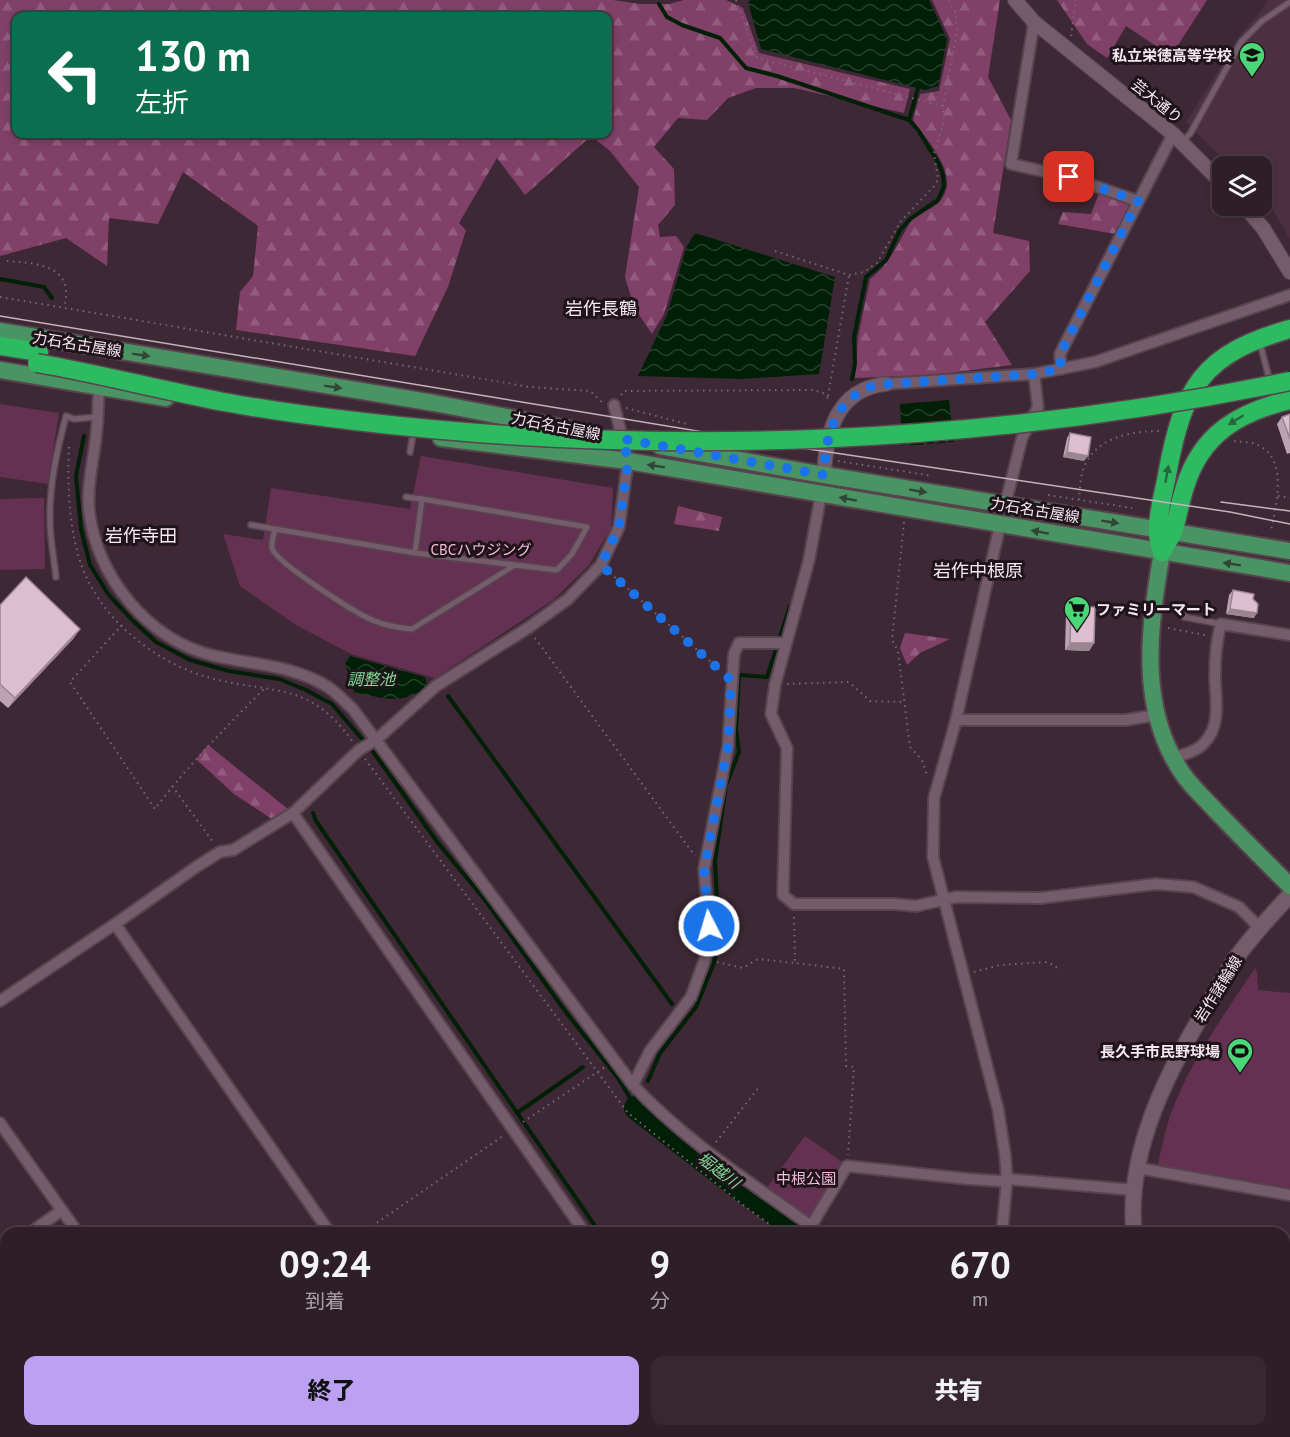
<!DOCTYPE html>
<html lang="ja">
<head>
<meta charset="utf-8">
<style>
  body { margin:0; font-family:"PT Sans","Noto Sans JP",sans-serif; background:#362730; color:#f1f3f6; height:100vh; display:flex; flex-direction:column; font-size:22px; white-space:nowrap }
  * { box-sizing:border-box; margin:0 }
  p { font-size:20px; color:#a7a2a8 }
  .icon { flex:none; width:33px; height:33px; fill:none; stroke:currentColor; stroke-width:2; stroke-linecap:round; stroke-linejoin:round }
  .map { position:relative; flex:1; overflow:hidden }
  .side { position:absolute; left:0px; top:1227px; width:1290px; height:210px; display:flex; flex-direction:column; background:#2e1e28; border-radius:18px 18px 0 0; box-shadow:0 3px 9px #0003,0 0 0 2px #493c45 }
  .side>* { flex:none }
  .top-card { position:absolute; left:12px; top:12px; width:600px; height:126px; border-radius:12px; box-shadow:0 3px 9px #0003,0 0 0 2px #493c45; background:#0b6e4f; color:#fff; overflow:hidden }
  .buttons { position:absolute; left:1212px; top:156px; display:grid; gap:12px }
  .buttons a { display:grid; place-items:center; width:60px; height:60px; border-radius:12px; background:#2e1e28; box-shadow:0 3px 9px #0003,0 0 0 2px #493c45; font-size:30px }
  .pin { position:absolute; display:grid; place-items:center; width:51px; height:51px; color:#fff; margin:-26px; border-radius:12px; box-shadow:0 3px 9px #0006 }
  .me { position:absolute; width:66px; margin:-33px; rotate:355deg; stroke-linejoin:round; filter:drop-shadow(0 0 4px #0008) }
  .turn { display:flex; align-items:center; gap:21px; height:126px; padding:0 24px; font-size:27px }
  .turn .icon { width:78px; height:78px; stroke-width:2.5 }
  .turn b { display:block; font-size:42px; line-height:51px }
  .eta { display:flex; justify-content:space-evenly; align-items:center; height:102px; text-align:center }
  .eta b { font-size:36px; font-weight:800; line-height:42px }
  .primary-button { display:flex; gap:12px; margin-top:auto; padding:12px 24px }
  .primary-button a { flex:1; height:69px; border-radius:12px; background:#bca0f2; color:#111; font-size:24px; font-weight:800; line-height:69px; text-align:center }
  .primary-button a+a { background:#362730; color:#f1f3f6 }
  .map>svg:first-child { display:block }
</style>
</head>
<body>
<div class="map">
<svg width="1290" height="1437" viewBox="0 0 1290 1437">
  <defs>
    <pattern id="forest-firs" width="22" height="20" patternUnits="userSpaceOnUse" patternTransform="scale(1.5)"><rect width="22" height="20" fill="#804068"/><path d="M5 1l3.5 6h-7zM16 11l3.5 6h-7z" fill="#935c7e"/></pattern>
    <pattern id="water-waves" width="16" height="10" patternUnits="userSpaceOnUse" patternTransform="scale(1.5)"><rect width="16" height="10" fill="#001f07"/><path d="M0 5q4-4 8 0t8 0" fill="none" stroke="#26402b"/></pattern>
  </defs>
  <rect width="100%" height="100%" fill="#3e2835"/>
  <path fill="#4c2f40" d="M1268,0H1290V239L1272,209L1262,199V166H1230L1186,122L1241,34L1261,11Z"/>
  <g fill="url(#forest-firs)" fill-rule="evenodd">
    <path d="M0,0H613L640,4H669L684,0H726L743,8L759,53L910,89L904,113L794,88H756L728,98L707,120L678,118L654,147L674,169L675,205L658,225L660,237L676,236L684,247L664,314L652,334L634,307L625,277L639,187L610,151L591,136L525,195L497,158L459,223L466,230L448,287L415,356L236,330L240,292L253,276L258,226L183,172L158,224L109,218L107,266L66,238L0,256ZM16,16H608V134H16Z"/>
    <path d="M932,0H1000L988,77L1011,120L993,233L1029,241L1030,271L985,322L1012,365L932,375L855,378L858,337L870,279C886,267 894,252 903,235C906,230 909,223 913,219C920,211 933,210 940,201C962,176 927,141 913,120L920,94L939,91L950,39Z"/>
    <path d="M1057,0H1207L1171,56L1126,26L1107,58L1087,44Z"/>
    <path d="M1101,188L1138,201L1121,235L1058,224L1063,212L1091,214Z"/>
    <path d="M678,506L722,517L719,531L674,524Z"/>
    <path d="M905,633L950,639L920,653L907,665L900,648Z"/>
    <path d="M208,745L293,813L278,823L234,794L196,759Z"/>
  </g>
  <g fill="#653152">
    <path d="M0,404L59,413L48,484L0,477Z"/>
    <path d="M421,456L613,488L611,528L589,565L553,600L435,678L351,654L296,625L240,586L223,534L263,540L271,488L410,509Z"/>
    <path d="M44,498L45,569L0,570V499Z"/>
    <path d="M1255,968L1257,973L1258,990L1290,993V1188L1158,1165C1161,1149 1165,1132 1170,1116C1189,1063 1224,1015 1255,968Z"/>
    <path d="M805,1136L845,1164L811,1221L766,1189Z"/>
  </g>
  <g fill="url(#water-waves)">
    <path d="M751,0H929L947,39L938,86L925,90L761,49L748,2Z"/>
    <path d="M695,233L835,277L819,374L741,379L638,376L667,315L686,248Z"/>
    <path d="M949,400L954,442L902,446L900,404Z"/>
    <path d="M350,656L425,677L428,688C396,705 388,699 354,692L345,664Z"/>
  </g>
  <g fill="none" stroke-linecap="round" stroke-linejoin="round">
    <g stroke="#001f07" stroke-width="4">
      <path d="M659,4L667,17L682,25L720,38L746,68L777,76L909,120"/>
      <path d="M0,279L44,287L52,298"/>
      <path d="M852,379L855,364L854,337L866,277L886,260L900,230L910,219L938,200L944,186L943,175L939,164L918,130L909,120L918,88"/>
      <path d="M84,436L76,476L81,529L90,565L108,594L132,620L156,642L190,660L229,671L279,679L306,690L332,704L374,753L438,843L485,900L565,1011L618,1078L636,1108"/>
      <path d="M448,696L672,1004"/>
      <path d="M313,813L316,821L600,1233"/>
      <path d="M648,1081L660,1053L696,1007L714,963L719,936L715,861L726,785L739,752L736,729L739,675L767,677L790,606"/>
      <path d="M517,1113L583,1067"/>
    </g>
    <g stroke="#001f07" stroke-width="24">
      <path d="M636,1108L738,1187L802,1233"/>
      <path d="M976,1431L977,1437"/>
    </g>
    <g stroke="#57444f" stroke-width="8">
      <g id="service">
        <path d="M1181,142L1190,134L1241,42L1262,21L1290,2"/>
        <path d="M1260,343L1275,401"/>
        <path d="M410,452L413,434"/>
        <path d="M406,497L422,499"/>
        <path d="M251,525L275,529"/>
        <path d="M415,553L422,499L587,527L572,554L557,570L415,553L275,529C274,535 271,542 272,548C275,562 356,613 372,620C384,625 399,628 412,629L515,565"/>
        <path d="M56,577C54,558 50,540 50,521C49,485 57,450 66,416L74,419L97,417"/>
        <path d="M1185,609L1184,617L1221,624"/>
      </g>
    </g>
    <g stroke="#57444f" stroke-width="14">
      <g id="minor">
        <path d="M1034,22L1011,164L1069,177L1138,201"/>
        <path d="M1061,369L1060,354L1173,134"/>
        <path d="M886,384L1034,374L1095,362L1290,295"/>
        <path d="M99,387C98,404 98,421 96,437C93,462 87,485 89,510C96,577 149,641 215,656C254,665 293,665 328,687C337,693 344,701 352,708L633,1085C684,1140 750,1182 811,1226"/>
        <path d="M821,494L809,560L775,685L771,714L787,748L783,895L794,904H894L916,906L956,897L1041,898L1156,884L1193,887L1239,907L1260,928"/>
        <path d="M1005,505L1022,438L1038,407L1034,374"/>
        <path d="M1000,525L956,720L934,798L933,857L998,1109L1005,1154L1007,1179L1002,1233"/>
        <path d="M956,720H1126L1156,715"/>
        <path d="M1172,758C1183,755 1198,751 1205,742C1222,723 1215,697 1215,675C1215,658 1216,641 1221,624L1290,635"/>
        <path d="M293,813L585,1233"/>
        <path d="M115,924L330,1233"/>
        <path d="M0,1001L115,924L196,867L220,852L233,850L293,813L359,750L376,740L436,686L528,628L568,599L601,565L619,527L628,461L614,405"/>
        <path d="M633,1085L650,1051L691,997L705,959L709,926L704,869L728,746L734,654L739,643H785"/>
        <path d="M0,1123L78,1233"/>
        <path d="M1138,1168L1290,1195"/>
        <path d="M30,1233L62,1210"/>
        <path d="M820,1233L811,1226L847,1166L969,1179L999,1181L1007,1179L1134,1190"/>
        <path d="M0,1255L6,1250"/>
        <path d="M0,1333L6,1341"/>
        <path d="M63,1431L64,1437"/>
        <path d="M215,1431L219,1437"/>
        <path d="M467,1431L471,1437"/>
        <path d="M725,1431L729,1437"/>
        <path d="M1022,1431V1437"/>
        <path d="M123,1437L126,1431"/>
        <path d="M801,1437L810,1431"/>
      </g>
    </g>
    <g stroke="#57444f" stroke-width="16">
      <g id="tertiary">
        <path d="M1015,0L1034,22L1173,134L1222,183"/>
        <path d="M1244,206L1263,228L1290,272"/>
        <path d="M824,475C826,433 836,389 886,384"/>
      </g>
    </g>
    <g stroke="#57444f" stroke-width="18">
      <g id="secondary">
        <path d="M1134,1233C1126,1152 1167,1072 1208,1005C1218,988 1227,970 1239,954C1255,933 1272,914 1290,895"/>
        <path d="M1116,1437L1119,1431"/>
      </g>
    </g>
    <g stroke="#57444f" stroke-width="20">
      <g id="primary">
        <path d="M0,331L434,403L590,433"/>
        <path d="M0,370L166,398"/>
        <path d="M441,438L628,461L1290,573"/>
        <path d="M660,446L824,475L1290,551"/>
        <path d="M1162,552C1149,628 1137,711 1185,777C1194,789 1206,800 1216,811C1240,836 1265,861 1290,886"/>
      </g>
    </g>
    <g stroke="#57444f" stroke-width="21">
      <g id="motorway">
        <path d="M0,346L39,352"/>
        <path d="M1162,552C1160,545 1157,536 1158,529C1158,511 1164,492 1167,475C1183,387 1202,354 1290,329"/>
        <path d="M1162,552C1165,545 1170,539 1173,532C1178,517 1180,501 1185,487C1201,434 1239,412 1290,400"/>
      </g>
    </g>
    <g stroke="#7c6873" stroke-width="2" stroke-dasharray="1.5 4.5" stroke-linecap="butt">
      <path d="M736,0L757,58L943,106"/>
      <path d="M1071,36L1076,0"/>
      <path d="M775,251L849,275L864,272L877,263L901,221L936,184L938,178L934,154L944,121L943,106L957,32L956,13L948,0"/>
      <path d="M7,261C36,263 76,265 64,308"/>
      <path d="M0,297L530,387L590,391L603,403"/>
      <path d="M621,395L624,391L814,390L823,393L831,401"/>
      <path d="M828,396L849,275"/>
      <path d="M626,408L687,424"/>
      <path d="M1234,441C1240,442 1247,442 1253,443C1290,455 1276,504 1271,531"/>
      <path d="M69,447C67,484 69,534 83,569C104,623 159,665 214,679C276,694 310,682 353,742"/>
      <path d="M838,461L933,476"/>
      <path d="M1048,495L1132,508"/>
      <path d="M1278,496L1290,498"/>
      <path d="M1079,500C1080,490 1080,477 1084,467C1096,437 1132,431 1160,431"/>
      <path d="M904,522L892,640L898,651L910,747L922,760L927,775"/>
      <path d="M610,573L720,670"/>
      <path d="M122,625L70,682L155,809C188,765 227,726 266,687"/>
      <path d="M1168,628L1205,635"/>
      <path d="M535,638L695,856"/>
      <path d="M787,684L849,682L870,701L904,702"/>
      <path d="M365,759L628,1113L747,1208L782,1233"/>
      <path d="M172,786L213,842"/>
      <path d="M794,917L795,963L844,969L846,1066L854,1067L848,1155"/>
      <path d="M717,962L743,968L758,959L795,963"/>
      <path d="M974,972L1000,965L1048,962L1061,970"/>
      <path d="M523,1122L605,1067"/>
      <path d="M716,1142L759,1087"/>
      <path d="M362,1233L503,1136"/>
      <path d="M964,1431L965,1437"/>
      <path d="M987,1431L988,1437"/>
    </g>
    <use href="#service" stroke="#755c6a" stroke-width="5"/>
    <use href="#minor" stroke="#755c6a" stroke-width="10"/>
    <use href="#tertiary" stroke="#755c6a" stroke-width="14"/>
    <use href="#secondary" stroke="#755c6a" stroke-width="15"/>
    <use href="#primary" stroke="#4a9464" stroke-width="16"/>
    <use href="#motorway" stroke="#2eba60" stroke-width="18"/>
    <g stroke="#c4b3bd" stroke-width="1.5">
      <path d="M0,316L795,447L1230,512L1290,524"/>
      <path d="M1221,502L1290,511"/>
    </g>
    <g stroke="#57444f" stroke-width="21" stroke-linecap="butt">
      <path id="motorway-bridge" d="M37,363C100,374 161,390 224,402C267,410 311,416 355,421C665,458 985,444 1290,381"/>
    </g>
    <use href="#motorway-bridge" stroke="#2eba60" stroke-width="18"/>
  </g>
  <g fill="#bda3b2">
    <path d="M1290,414V453L1287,454L1277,424L1282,417Z"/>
    <path d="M1070,433L1084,461L1063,457L1067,438Z"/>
    <path d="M1233,590L1254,618L1226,614L1229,595Z"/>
    <path d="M0,605L80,629L73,639L8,708L0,701Z"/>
    <path d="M1071,607L1094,643L1089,651L1065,650L1066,614Z"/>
  </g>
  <g fill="#9a8591">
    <path d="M1067,452L1088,456L1084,461L1063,457Z"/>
    <path d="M1230,609L1257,613L1254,618L1226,614Z"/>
    <path d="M80,629L73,639L8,708L15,698Z"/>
    <path d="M1070,643H1094L1089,651L1065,650Z"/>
  </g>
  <g fill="#dcbecf" stroke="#9a8591" stroke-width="1.5">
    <path d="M1290,414V439L1282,417Z"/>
    <path d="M1070,433L1091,437L1088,456L1067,452Z"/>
    <path d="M26,577L80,629L15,698L0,684V605Z"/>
    <path d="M1233,590L1254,594L1253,599L1258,604L1257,613L1230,609Z"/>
    <path d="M1071,607H1095L1094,643H1070Z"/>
  </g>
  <defs><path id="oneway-solid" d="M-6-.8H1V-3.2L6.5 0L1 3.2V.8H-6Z" transform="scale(1.5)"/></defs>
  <g fill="#304738">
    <use href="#oneway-solid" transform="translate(141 355) rotate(9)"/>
    <use href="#oneway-solid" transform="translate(333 387) rotate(9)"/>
    <use href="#oneway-solid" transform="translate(656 466) rotate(-171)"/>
    <use href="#oneway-solid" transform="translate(918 491) rotate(9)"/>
    <use href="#oneway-solid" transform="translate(848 499) rotate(-170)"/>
    <use href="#oneway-solid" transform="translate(1110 522) rotate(9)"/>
    <use href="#oneway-solid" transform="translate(1040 532) rotate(-170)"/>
    <use href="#oneway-solid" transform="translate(1232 564) rotate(-171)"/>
  </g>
  <g fill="#26673d">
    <use href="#oneway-solid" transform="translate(1236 420) rotate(148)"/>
    <use href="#oneway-solid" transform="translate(1167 474) rotate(-80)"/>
  </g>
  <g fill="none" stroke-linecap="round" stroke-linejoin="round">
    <path stroke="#1a73e8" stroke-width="10" stroke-dasharray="0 18" d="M709,926L704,869L728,746L731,680L601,565L619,527L628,461L623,439L824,475C826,435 833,400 875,385L1034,374L1061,369L1060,354L1138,201L1069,177"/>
  </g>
  <defs>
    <g id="school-pin" transform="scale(1.35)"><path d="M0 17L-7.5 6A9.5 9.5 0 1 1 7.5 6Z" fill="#4bd677" stroke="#1f141a"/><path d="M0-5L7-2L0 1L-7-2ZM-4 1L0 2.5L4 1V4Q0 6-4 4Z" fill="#111"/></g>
    <g id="supermarket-pin" transform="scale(1.35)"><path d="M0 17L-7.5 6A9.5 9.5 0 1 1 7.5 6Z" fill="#4bd677" stroke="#1f141a"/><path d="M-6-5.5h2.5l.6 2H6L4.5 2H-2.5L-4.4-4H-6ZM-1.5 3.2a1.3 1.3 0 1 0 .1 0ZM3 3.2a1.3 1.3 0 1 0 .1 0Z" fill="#111"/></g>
    <g id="stadium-pin" transform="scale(1.35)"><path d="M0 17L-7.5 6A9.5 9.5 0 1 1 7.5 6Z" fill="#4bd677" stroke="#1f141a"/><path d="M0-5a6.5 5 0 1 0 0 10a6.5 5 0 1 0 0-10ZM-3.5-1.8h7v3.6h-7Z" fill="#111"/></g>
  </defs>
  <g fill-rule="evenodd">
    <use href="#school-pin" x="1252" y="55"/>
    <use href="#supermarket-pin" x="1077" y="609"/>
    <use href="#stadium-pin" x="1240" y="1051"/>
  </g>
  <g text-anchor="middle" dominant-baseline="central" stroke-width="6" stroke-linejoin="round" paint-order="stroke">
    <g font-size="15" font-weight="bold" fill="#f7e7f0" stroke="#1f141a" text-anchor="end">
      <text x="1232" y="55">私立栄徳高等学校</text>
      <text x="1096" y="609" text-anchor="start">ファミリーマート</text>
      <text x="1220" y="1051">長久手市民野球場</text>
    </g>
    <g font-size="15" fill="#f7e7f0" stroke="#1f141a">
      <text transform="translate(1157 101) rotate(39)">芸大通り</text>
      <text transform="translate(77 344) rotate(9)">力石名古屋線</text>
      <text transform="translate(556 426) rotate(11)">力石名古屋線</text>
      <text transform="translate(1035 510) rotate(9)">力石名古屋線</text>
      <text transform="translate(1218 989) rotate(-58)">岩作諸輪線</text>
    </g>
    <g font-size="15" fill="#f5badc" stroke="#1f141a">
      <text x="481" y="549">CBCハウジング</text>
      <text x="806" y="1178">中根公園</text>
    </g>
    <g font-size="16" font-style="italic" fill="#80dc96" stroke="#1f141a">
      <text x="371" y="679">調整池</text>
      <text transform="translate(719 1170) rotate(37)">堀越川</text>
    </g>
    <g font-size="18" fill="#f7e7f0" stroke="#1f141a">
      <text x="601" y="308">岩作長鶴</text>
      <text x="141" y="535">岩作寺田</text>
      <text x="978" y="570">岩作中根原</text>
    </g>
  </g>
</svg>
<div class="buttons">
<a><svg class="icon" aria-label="layers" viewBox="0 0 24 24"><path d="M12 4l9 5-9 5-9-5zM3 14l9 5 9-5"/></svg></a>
</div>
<div class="pin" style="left:1069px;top:177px;background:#d93025"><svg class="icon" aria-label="arrive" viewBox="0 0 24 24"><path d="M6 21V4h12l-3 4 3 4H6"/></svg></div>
<svg class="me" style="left:709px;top:926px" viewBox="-20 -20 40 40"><circle r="17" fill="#1a73e8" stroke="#fff" stroke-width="3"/><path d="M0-11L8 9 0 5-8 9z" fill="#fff"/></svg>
<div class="top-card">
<div class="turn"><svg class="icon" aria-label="left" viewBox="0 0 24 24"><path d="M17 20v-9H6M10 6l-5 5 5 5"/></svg><div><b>130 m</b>左折</div></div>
</div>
<section class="side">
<div class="eta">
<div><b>09:24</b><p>到着</p></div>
<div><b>9</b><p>分</p></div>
<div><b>670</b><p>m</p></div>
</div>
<div class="primary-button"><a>終了</a><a>共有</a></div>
</section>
</div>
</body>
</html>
